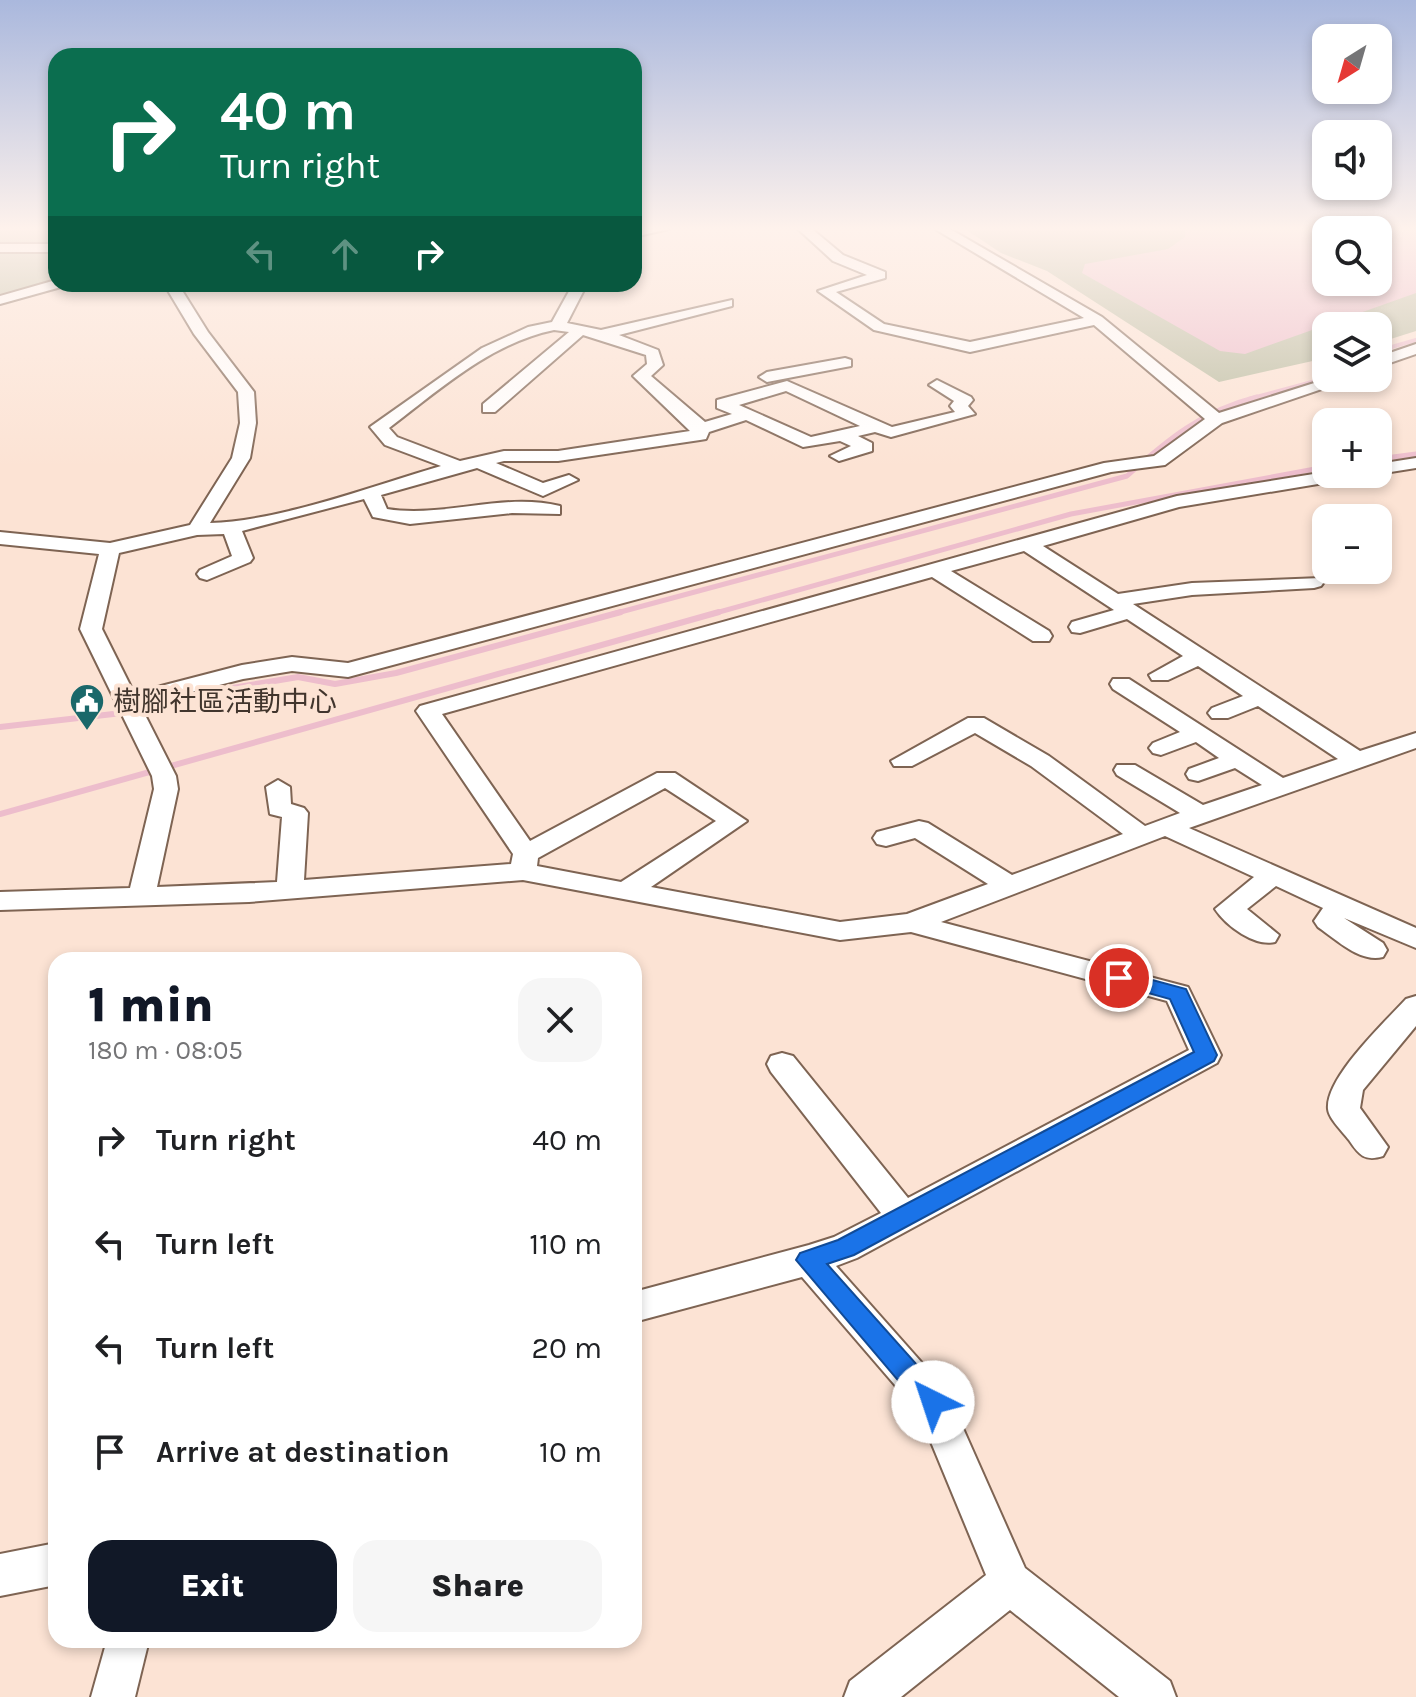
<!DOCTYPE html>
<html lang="en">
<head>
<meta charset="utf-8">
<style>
  body { margin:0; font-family:Karla,"Noto Sans TC",sans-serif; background:#f6f6f6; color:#202124; height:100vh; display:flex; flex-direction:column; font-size:30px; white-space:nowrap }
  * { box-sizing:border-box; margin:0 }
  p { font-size:26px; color:#757577 }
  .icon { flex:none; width:44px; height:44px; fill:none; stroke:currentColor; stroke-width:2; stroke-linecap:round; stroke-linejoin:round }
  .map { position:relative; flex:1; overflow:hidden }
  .panel { position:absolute; left:48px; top:952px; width:594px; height:696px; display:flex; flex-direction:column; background:#fff; border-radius:24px; box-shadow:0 4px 12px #0003 }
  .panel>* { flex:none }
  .top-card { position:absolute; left:48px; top:48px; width:594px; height:244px; border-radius:24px; box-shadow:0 4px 12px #0003; background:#0b6e4f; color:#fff; overflow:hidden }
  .needle { width:52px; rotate:217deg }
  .controls { position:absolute; left:1312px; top:24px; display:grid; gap:16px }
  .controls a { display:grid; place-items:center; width:80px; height:80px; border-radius:16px; background:#fff; box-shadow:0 4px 12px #0003; font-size:40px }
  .pin { position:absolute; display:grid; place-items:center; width:68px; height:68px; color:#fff; margin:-34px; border:4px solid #fff; border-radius:50%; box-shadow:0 2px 8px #0007 }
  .me { position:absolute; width:88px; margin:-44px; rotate:319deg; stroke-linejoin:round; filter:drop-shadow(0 0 6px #0008) }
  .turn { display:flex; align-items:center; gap:28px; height:168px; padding:0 40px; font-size:36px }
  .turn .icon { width:104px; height:104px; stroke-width:2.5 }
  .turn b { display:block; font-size:56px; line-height:68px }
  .lanes { display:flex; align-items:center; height:76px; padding:0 40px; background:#0003; justify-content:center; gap:40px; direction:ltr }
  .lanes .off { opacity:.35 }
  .round { display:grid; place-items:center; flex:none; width:84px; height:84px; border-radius:24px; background:#f6f6f6 }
  .head { display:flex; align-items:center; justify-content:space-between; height:136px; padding:0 40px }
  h1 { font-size:48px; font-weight:800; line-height:60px; color:#111827 }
  .button { display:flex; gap:16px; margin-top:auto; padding:16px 40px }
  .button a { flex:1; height:92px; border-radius:24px; background:#111827; color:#fff; font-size:32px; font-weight:800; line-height:92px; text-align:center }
  .button a+a { background:#f6f6f6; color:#202124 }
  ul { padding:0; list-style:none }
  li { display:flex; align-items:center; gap:24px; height:104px; padding:0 40px }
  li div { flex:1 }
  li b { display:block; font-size:30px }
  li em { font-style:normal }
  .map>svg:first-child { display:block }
</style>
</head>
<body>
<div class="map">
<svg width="1416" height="1697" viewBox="0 0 1416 1697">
  <rect width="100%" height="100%" fill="#fce3d4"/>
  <g fill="#bbbda2" fill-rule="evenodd">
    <rect x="0" y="229" width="56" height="18"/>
    <path d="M965,229H1416V331L1378,343V326H1326V358L1219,382L1047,271L1001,253ZM1326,230H1378V282H1326Z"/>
    <path d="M0,249H56V280L0,297Z"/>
  </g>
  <path fill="#edbdcc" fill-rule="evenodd" d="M1185,229H1416V293L1245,354L1220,351L1082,273L1085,264L1168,249L1185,237ZM1326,230H1378V282H1326Z"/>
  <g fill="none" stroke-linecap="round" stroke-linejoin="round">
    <g stroke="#edbdcc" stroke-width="4">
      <path d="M1378,351L1416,340"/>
      <path d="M1249,399L1327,378"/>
    </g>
    <g stroke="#edbdcc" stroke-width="5">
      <path d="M1378,459L1416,454"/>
      <path d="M613,614L1127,476C1168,439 1202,411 1257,397"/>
      <path d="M712,614L1071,514L1326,467"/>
    </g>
    <g stroke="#edbdcc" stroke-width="6">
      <path d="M0,727L122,713L203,693L298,677L335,684L396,673L621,612"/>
      <path d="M0,814L719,612"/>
    </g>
    <g stroke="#7e6453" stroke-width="4">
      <g id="minor">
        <path d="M634,229H669L634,237Z"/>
        <path d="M798,229H812L843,255L885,272V278L836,292L884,324L970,342L1084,318L935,229H950L1102,317L1219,413L1330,378H1354L1222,423L1165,465L1111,472L348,677L292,671L243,679L140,705L176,776L178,789L157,887L277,882L282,817L270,814L266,787L278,780L290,787L291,804L304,808L308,813L304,880L511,864L513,854L416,711L420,706L1177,496L1326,472L1357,474L1348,479L1179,507L1043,546L1118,594L1192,583L1321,578L1324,582L1321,586L1314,588L1192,595L1133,604L1360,751L1416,733V748L1189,828L1416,928V948L1344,918L1383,943L1387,950L1383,957C1360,963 1337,940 1318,927L1314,921L1323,908L1276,886L1247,909L1279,935L1275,942C1255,947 1226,926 1215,909L1254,877L1165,836L941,922L1188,987L1221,1055L1217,1063L857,1258L836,1266L946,1390L1025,1568L1170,1681L1176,1697H1119L1010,1610L901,1697H844L850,1681L986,1575L919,1413L802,1277L634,1322V1292L809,1245L834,1237L881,1213L771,1072L767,1064L771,1056L782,1053L793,1056L908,1198L1189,1050L1167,1001L911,932L840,940L523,880L249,902L0,910V892L130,888L154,789L152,776L80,629L99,554L0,544V532L110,543L190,525L232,458L240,423L238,392L194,334L164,284H178L208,332L254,392L256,423L250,458L210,523C281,521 372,486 441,466L385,445L370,427L482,348L528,327L552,322L573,284H587L567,323L601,330L732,300V306L619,335L658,350L663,365L651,376L705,422L732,414L717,408V400L787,381L892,427L955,412L950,406L954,401L929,385L937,380L971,397L973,400L968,406L975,414L891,437L875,432L858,436L872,443V451L839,461L830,456L851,446L840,441L803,447L746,420L709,432L706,439L700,440L558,461H504L496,463L543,483L569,475L578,480L543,496L477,468L381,495L387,509C444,518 503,492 560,506V514L512,513L410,524L373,517L364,499L242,531L253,558L250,562L207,580L200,578L197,574L200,570L232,556L224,534L197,535L119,553L102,629L134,693L242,665L292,657L348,663L1104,463L1154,456L1205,419L1094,325L970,352L874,330L818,291L867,275L833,261ZM554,330L569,332L483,404V412H495L583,335L646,355L647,364L633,376L690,431L558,451H504L460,461L397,437L389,428C439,390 491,343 554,330ZM786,391L860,426L811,437L739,405ZM1024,551L1114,610L1072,622L1069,627L1072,632L1080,633L1127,619L1183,656L1149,675L1152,680H1168L1198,666L1243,696L1212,708L1208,713L1212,718H1228L1258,706L1338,759L1283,778L1129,679H1113L1110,684L1113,689L1180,732L1153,743L1149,748L1153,753L1161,755L1196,742L1219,758L1189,769L1186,774L1189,779L1198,781L1235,768L1262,785L1203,805L1135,765H1117L1114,770L1117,775L1180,813L1145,826L1049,756L984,718H968L891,761L894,766H912L975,733L1031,766L1123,834L1012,875L928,823L919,821L877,832L873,838L877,844L886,846L915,838L988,884L907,914L840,922L651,887L747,821L675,773H657L530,841L442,714L932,577L1033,641H1049L1052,636L1049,631L951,571ZM665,788L716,821L621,882L537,866L538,858Z"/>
        <rect x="0" y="244" width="56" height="8"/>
        <path d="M56,280V284H63L61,287L0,304V296Z"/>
        <path d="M1416,344V354L1378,367V357Z"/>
        <path d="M845,358L851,360V366L767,382L759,377L767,372Z"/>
        <path d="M1416,458V468L1378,474H1376L1378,464Z"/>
        <path d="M1416,996V1026L1363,1090L1360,1108L1388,1147L1383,1156C1365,1162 1359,1155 1349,1140C1343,1132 1329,1119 1328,1109C1325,1078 1385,1022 1406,999Z"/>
        <path d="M56,1543V1585L0,1596V1554Z"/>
        <path d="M107,1640H149L135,1697H91Z"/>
      </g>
    </g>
    <use href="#minor" fill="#fff" fill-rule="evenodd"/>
  </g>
  <linearGradient id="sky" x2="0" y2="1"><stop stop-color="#aab8dd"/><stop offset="0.49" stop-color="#fef2ec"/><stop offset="1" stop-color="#fef2ec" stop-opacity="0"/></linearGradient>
  <rect width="1416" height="467" fill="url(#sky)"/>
  <path fill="#1a73e8" stroke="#114b97" stroke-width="2" d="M1119,971L1186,989L1217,1055L1214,1061L854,1255L827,1264L942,1393L946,1402L942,1411L933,1414L924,1411L796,1260L800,1253L838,1240L1194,1052L1170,999L1112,983L1109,978Z"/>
  <defs>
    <g id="civic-pin" transform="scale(1.8)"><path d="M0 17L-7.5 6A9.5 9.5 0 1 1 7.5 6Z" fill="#1a686a" stroke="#fce3d4"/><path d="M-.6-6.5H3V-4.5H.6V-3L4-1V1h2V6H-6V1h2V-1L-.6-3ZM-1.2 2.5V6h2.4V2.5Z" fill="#fff"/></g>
  </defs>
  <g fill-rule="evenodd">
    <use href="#civic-pin" x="87" y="701"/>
  </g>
  <g text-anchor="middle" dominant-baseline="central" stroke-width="8" stroke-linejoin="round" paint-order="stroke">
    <g font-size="28" fill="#41352d" stroke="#fce3d4" text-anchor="start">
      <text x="113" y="701">樹腳社區活動中心</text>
    </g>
  </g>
</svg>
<div class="controls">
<a><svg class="needle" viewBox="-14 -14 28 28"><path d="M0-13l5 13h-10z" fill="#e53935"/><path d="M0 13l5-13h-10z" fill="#757577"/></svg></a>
<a><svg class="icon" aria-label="sound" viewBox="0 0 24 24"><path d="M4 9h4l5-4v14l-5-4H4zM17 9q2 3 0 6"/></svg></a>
<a><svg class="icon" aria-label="search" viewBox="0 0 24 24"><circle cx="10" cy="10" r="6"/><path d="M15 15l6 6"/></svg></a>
<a><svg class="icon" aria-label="layers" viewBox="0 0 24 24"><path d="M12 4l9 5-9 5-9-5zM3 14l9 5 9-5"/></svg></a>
<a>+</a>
<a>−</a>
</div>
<div class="pin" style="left:1119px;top:978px;background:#d93025"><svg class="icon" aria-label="arrive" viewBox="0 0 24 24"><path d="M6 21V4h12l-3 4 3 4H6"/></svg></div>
<svg class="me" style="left:933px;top:1402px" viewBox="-20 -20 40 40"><circle r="19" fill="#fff"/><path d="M0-13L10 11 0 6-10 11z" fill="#1a73e8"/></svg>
<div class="top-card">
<div class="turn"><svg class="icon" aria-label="right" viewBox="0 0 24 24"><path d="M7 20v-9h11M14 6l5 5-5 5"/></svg><div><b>40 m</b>Turn right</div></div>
<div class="lanes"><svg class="icon off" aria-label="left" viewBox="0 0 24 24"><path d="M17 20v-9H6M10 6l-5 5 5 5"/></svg><svg class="icon off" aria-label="ahead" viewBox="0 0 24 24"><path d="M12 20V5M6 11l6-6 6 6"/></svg><svg class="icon" aria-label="right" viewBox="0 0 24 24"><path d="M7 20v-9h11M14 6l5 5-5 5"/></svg></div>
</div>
<section class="panel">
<div class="head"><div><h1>1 min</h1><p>180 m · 08:05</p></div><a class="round"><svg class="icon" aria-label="close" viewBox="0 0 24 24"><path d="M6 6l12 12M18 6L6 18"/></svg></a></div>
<ul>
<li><svg class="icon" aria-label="right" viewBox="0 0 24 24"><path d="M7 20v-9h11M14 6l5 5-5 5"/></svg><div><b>Turn right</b></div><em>40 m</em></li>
<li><svg class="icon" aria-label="left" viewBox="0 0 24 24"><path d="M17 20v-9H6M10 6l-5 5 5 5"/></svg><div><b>Turn left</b></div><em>110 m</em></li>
<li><svg class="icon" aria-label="left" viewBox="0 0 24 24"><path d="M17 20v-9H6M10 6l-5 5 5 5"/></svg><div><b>Turn left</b></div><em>20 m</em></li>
<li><svg class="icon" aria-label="arrive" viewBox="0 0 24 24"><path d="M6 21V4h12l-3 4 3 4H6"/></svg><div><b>Arrive at destination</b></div><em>10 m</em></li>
</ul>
<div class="button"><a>Exit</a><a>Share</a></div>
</section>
</div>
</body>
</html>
